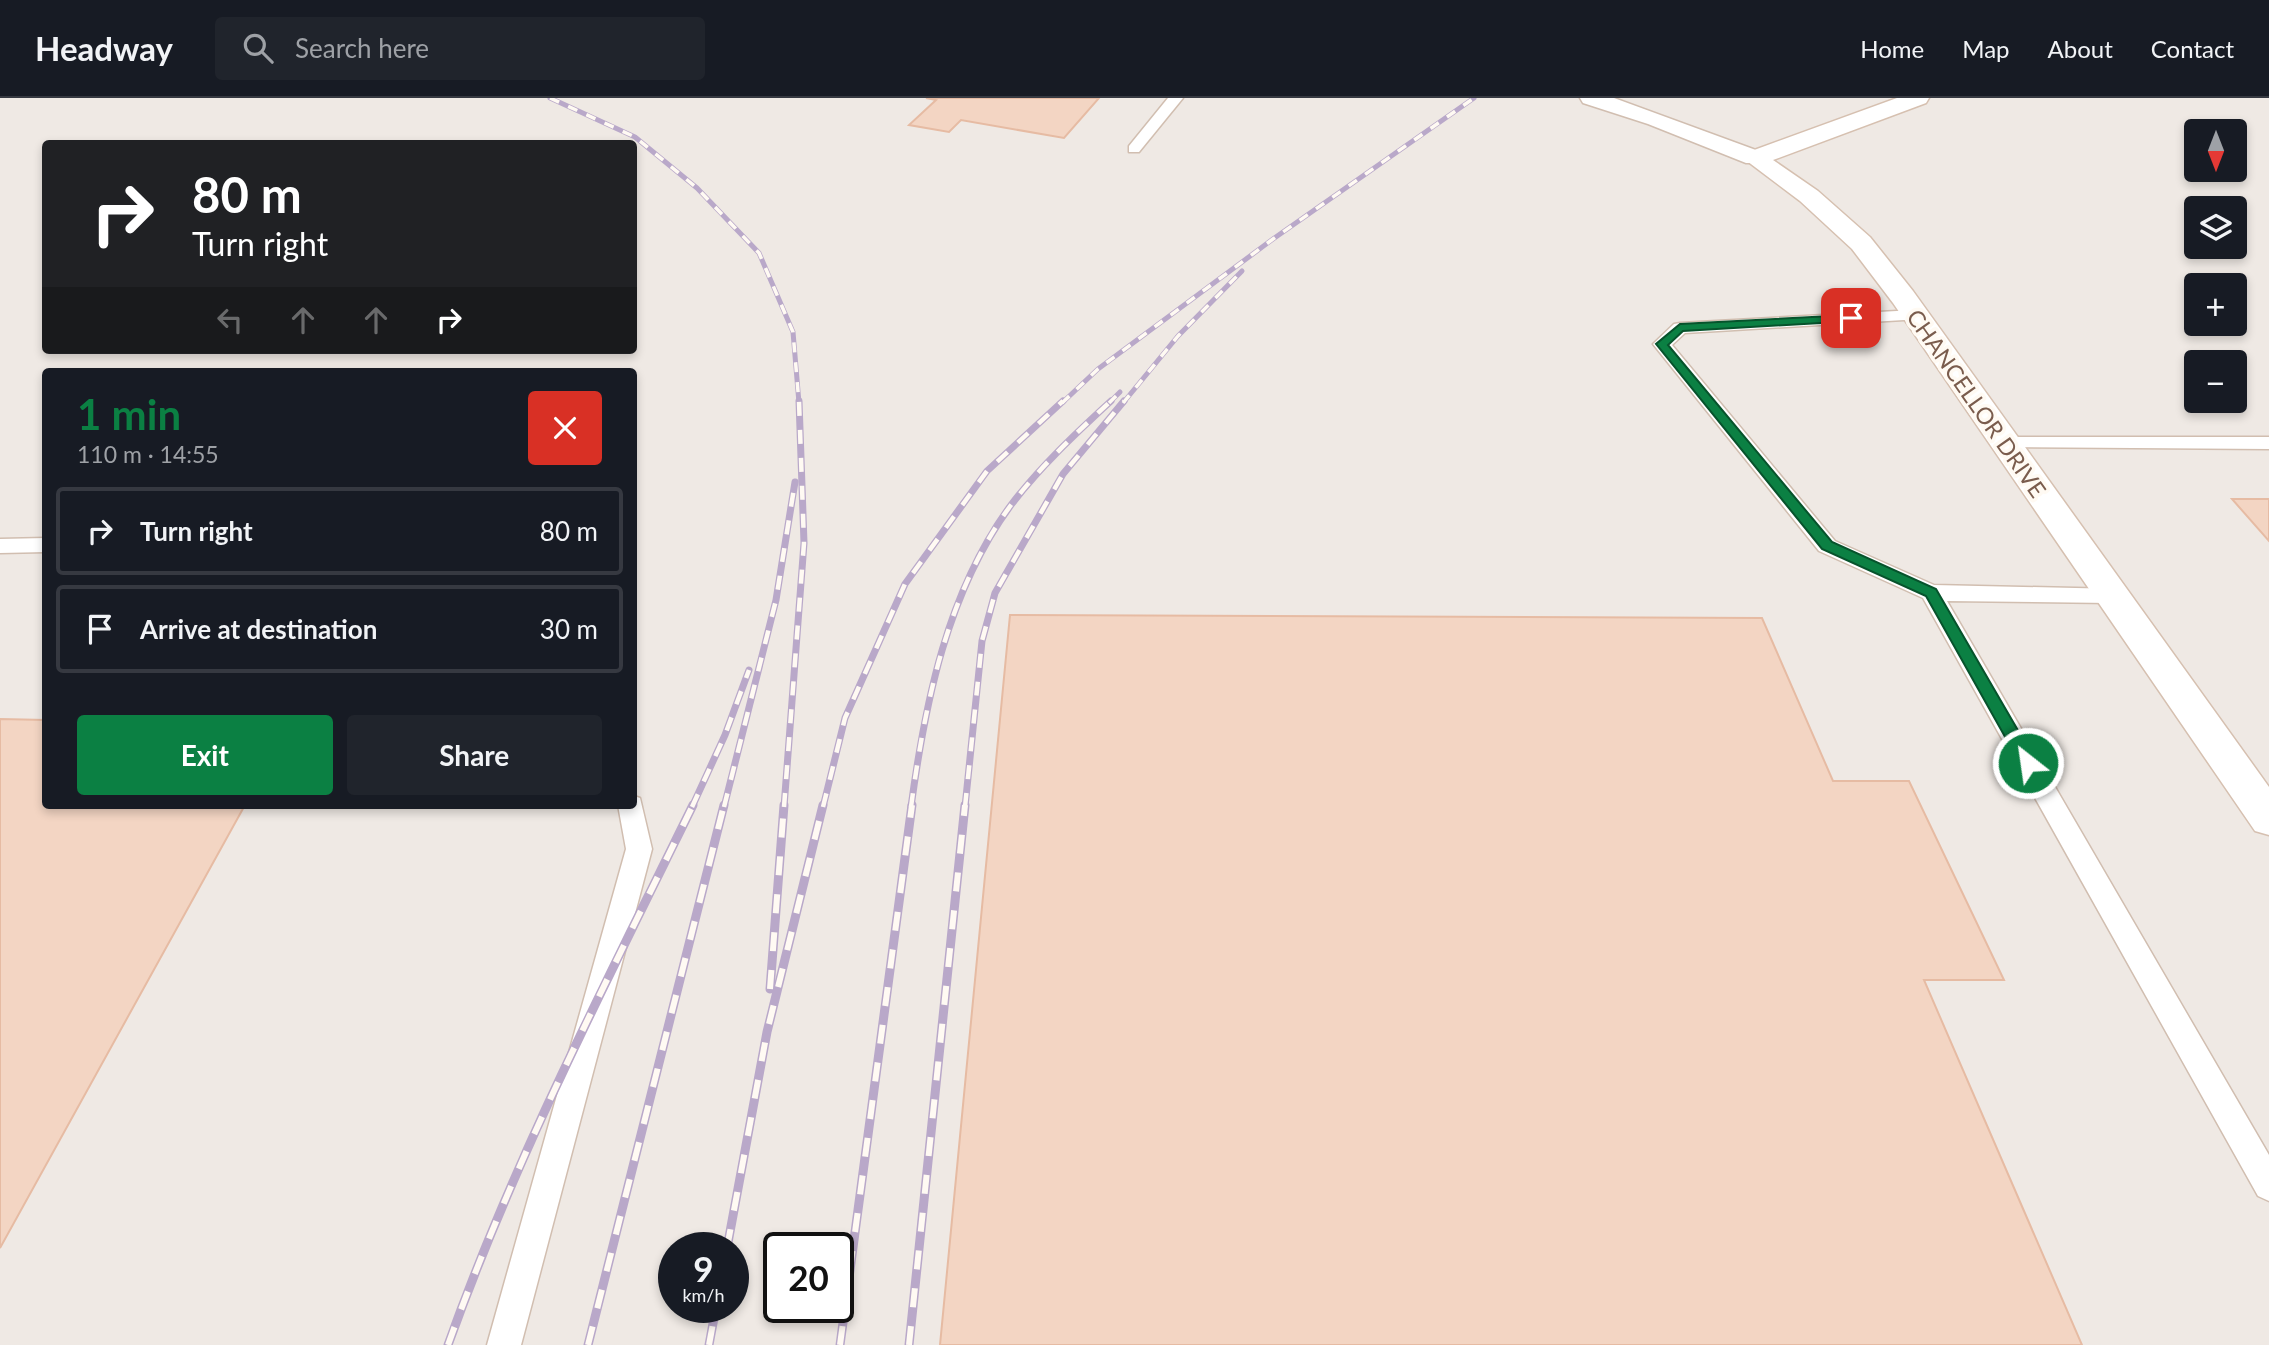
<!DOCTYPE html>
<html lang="en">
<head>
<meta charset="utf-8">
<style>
  body { margin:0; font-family:Lato,sans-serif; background:#20242c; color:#f1f3f6; height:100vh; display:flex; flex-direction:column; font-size:26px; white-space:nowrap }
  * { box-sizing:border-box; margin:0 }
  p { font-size:23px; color:#9ea1a6 }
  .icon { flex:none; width:38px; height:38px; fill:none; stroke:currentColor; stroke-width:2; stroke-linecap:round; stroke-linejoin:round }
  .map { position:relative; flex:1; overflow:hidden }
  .details { position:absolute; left:42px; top:270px; width:595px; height:441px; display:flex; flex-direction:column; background:#171b24; border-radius:7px; box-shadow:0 4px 10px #0003 }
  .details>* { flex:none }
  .top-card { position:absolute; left:42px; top:42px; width:595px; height:214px; border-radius:7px; box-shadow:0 4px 10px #0003; background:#202124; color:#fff; overflow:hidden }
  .needle { width:46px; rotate:180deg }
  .fabs { position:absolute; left:2184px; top:21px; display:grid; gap:14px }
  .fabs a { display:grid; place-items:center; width:63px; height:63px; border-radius:7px; background:#171b24; box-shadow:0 4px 10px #0003; font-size:35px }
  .speed { position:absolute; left:658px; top:1134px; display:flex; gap:14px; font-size:35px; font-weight:700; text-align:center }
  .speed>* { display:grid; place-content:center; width:91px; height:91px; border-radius:50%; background:#171b24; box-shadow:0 4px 10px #0003; line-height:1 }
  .speed small { font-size:18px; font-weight:400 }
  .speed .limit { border:4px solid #111; border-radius:10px; background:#fff; color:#111 }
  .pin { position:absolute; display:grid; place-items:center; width:60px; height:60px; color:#fff; margin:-30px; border-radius:14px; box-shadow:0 4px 10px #0006 }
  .me { position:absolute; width:77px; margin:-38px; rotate:330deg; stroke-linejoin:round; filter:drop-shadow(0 0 5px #0008) }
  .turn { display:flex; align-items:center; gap:24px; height:147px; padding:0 35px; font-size:32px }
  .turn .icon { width:91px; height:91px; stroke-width:2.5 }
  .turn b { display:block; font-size:49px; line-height:60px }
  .lanes { display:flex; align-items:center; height:66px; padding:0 35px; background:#0003; justify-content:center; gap:35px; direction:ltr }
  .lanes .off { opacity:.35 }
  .round { display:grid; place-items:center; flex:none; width:74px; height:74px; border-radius:7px; background:#20242c }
  .overview { display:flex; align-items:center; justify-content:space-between; height:119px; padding:0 35px }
  h1 { font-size:42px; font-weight:700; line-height:52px; color:#0b8043 }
  .cta { display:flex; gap:14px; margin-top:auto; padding:14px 35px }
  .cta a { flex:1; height:80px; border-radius:7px; background:#0b8043; color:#fff; font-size:28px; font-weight:700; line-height:80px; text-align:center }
  .cta a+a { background:#20242c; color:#f1f3f6 }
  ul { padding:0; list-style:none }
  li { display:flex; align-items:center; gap:21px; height:88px; margin:0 14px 10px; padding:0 21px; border:4px solid #363941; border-radius:7px }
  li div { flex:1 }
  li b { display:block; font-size:26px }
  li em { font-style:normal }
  header { display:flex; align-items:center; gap:42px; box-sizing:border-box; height:98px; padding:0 35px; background:#171b24; border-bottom:2px solid #363941 }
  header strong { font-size:33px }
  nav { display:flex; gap:38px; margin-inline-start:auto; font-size:24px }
  .search { width:490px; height:63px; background:#20242c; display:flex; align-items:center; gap:18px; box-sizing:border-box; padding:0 24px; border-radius:7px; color:#9ea1a6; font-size:26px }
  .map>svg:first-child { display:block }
</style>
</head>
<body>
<header>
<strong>Headway</strong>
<div class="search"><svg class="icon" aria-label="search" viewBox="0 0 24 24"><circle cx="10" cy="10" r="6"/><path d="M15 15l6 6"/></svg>Search here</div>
<nav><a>Home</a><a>Map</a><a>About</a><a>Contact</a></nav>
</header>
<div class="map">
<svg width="2269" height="1247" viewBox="0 0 2269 1247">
  <rect width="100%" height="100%" fill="#fdf6ec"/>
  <path fill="#efe9e4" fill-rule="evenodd" d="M0,0H2269V1247H0ZM2196,33H2235V72H2196ZM46,46H634V252H46ZM2196,110H2235V149H2196ZM2196,187H2235V226H2196ZM2196,264H2235V303H2196ZM46,273H634V707H46ZM674,1150H733V1209H674ZM779,1150H838V1209H779Z"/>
  <g fill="#f3d5c3" stroke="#e6bba3" stroke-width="2">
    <path d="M926,0H1099L1064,40L961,22L949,34L909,27L936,2Z"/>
    <path d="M2232,401H2269V443Z"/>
    <path d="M1010,517L1762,520L1833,683H1909L2004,882H1924L2082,1247H940Z"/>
    <path d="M0,621L46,622V707H245L0,1150Z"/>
  </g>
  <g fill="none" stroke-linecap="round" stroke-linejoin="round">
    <g stroke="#d1beb0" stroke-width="3">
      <g id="lane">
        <path d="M1168,0H1183L1139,54H1129V48Z"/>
        <path d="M1915,212L1924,217L1921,221L1685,235L1672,247L1835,443L1934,487L2119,491L2122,497L2119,503L2111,505L1947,503L2269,1057V1103L2258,1098L1923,500L1819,453L1653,246L1674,226L1680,225Z"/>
        <path d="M2005,339H2269V351L1998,349L1995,345L1998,341Z"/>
        <path d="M46,440V454L0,455V441Z"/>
        <path d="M634,698L640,700L652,751L521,1247H487L626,751L618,707H634Z"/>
      </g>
    </g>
    <g stroke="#d1beb0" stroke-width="3">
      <path id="street" d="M1580,0H1614L1764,55L1767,60L1764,65H1746L1648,26L1583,5Z"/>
    </g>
    <g stroke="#d6c0b0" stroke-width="3">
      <path id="secondary" d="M1897,0H1929L1926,5L1773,62L1818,93L1870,139L1913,193L2269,689V737L2255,733L1893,205L1852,151L1800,103L1743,60L1746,55Z"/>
    </g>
    <use href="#lane" fill="#fff" fill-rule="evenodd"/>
    <use href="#street" fill="#fff" fill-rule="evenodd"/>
    <use href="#secondary" fill="#fff" fill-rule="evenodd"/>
    <g stroke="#b9a8c9" stroke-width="5">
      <g id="rail-far2">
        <path d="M550,0L635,39L697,90L759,155L793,234L799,305"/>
        <path d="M1062,305L1098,271L1273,141L1474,0"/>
        <path d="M1109,305L1120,294"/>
        <path d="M1123,305L1178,238L1242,173"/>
      </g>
    </g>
    <g stroke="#b9a8c9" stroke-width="7">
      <g id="rail-far1">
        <path d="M692,709L725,637L749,572"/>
        <path d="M724,709L776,502L795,384"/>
        <path d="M784,709L804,445L799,303"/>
        <path d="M823,709L845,620L905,486L987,373L1063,303"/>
        <path d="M911,709C925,605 947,494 1011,407C1040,369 1075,336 1111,303"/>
        <path d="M965,709L982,543L995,495L1063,376L1124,303"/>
      </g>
    </g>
    <g stroke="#b9a8c9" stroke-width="9">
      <g id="rail">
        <path d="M770,891L784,707"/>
        <path d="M727,1150L767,934L823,707"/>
        <path d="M448,1247C515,1060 606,885 693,707"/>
        <path d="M588,1247L724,707"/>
        <path d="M709,1247L716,1209"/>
        <path d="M840,1247L912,707"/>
        <path d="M909,1247L965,707"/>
      </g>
    </g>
    <use href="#rail-far2" stroke="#fffaf3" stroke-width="3.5" stroke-dasharray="10" stroke-linecap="butt"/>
    <use href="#rail-far1" stroke="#fffaf3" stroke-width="4.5" stroke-dasharray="14" stroke-linecap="butt"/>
    <use href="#rail" stroke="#fffaf3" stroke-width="6" stroke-dasharray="19" stroke-linecap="butt"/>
  </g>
  <path fill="#0b8043" stroke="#07532c" stroke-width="2" d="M1851,217L1855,218V223L1683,233L1668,247L1832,444L1936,491L2034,660V669H2022L1926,498L1822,451L1656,246L1680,226Z"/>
  <g text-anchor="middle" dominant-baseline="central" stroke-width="7" stroke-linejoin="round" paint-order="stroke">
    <g font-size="23" fill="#7a5c4d" stroke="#fffaf3">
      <text transform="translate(1977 305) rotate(55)">CHANCELLOR DRIVE</text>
    </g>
  </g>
</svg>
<div class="fabs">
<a><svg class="needle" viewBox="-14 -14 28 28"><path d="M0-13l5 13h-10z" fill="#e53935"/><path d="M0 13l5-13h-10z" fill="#9ea1a6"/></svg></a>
<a><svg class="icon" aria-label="layers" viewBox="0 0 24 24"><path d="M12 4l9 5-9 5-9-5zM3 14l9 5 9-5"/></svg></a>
<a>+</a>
<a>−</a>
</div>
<div class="speed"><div>9<small>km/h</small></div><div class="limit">20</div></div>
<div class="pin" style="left:1851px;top:220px;background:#d93025"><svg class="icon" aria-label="arrive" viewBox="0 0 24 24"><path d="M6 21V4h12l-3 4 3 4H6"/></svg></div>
<svg class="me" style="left:2028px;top:665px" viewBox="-20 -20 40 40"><circle r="17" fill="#0b8043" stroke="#fff" stroke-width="3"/><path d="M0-11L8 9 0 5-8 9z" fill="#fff"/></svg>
<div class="top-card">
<div class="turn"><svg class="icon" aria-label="right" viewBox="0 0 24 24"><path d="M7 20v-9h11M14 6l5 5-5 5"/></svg><div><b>80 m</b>Turn right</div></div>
<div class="lanes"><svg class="icon off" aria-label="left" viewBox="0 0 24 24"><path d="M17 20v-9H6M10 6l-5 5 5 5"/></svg><svg class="icon off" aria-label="ahead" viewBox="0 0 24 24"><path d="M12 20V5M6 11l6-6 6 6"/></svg><svg class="icon off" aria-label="ahead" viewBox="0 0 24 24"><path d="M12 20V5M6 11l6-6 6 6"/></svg><svg class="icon" aria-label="right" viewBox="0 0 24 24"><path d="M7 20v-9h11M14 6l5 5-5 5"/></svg></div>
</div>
<section class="details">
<div class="overview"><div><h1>1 min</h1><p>110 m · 14:55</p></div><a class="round" style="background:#d93025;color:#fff"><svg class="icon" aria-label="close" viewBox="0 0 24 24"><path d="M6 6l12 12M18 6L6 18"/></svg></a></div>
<ul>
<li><svg class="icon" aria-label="right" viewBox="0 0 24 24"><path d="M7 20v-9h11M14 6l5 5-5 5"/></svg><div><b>Turn right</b></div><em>80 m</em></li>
<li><svg class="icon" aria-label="arrive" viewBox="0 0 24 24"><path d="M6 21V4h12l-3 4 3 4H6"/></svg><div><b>Arrive at destination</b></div><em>30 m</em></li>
</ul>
<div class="cta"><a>Exit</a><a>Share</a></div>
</section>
</div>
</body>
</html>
